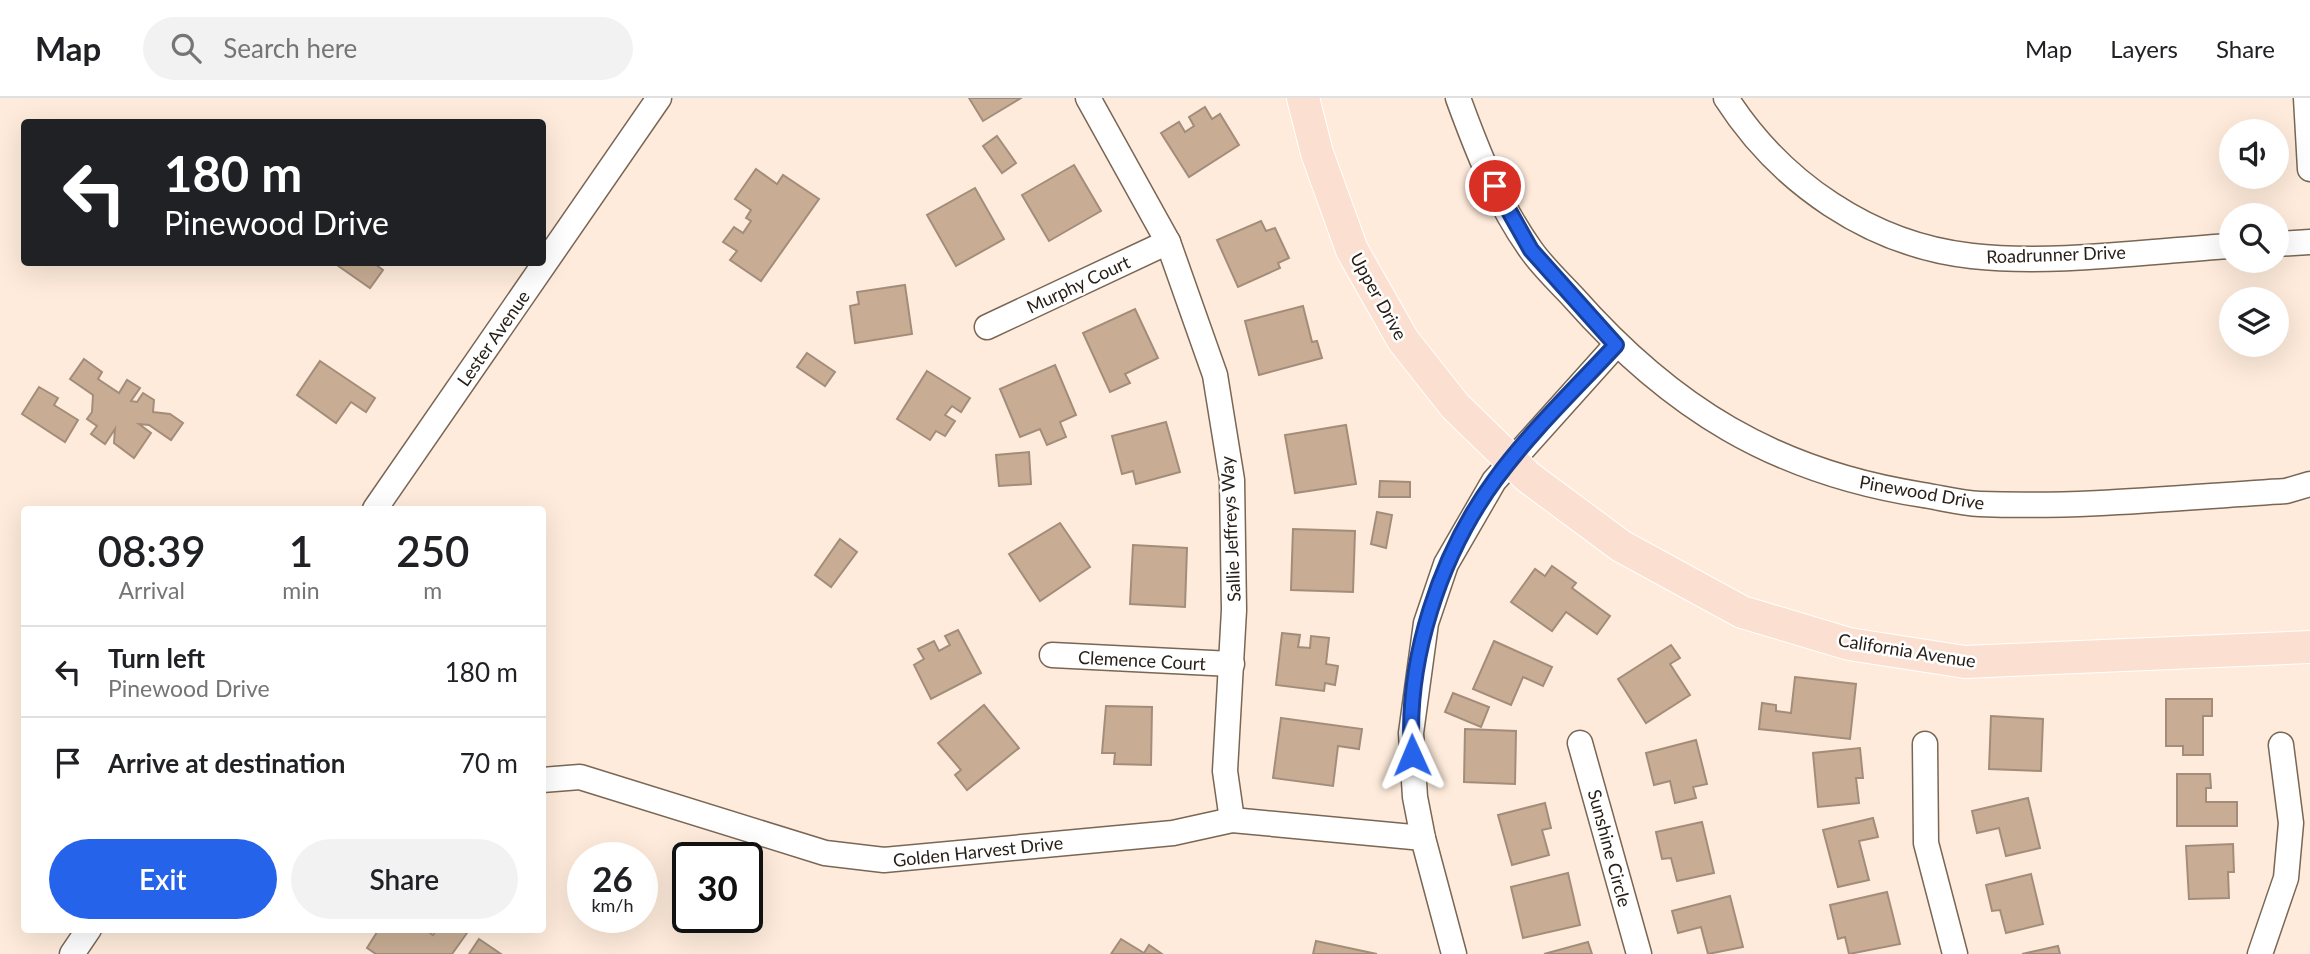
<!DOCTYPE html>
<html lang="en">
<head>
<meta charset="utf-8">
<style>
  body { margin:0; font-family:Lato,sans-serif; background:#f2f2f2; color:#202124; height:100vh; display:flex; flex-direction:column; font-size:26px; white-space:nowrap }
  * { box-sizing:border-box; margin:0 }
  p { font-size:23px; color:#757577 }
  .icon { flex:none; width:38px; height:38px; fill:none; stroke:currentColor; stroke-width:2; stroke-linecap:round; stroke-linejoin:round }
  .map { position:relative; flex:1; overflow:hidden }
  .drawer { position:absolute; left:21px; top:408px; width:525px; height:427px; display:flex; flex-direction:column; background:#fff; border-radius:7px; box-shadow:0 7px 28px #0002 }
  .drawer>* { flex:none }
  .banner { position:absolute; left:21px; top:21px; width:525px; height:147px; border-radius:7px; box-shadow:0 7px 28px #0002; background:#202124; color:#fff; overflow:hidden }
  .buttons { position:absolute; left:2219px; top:21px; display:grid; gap:14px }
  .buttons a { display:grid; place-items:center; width:70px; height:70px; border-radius:50%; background:#fff; box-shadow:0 7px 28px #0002; font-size:35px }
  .speed { position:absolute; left:567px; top:744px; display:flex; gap:14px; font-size:35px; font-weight:700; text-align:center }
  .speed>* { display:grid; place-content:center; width:91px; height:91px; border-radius:50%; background:#fff; box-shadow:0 7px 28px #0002; line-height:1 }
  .speed small { font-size:18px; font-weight:400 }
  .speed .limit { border:4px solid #111; border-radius:10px; background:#fff; color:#111 }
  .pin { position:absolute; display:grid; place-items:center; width:60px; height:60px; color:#fff; margin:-30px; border:4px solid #fff; border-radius:50%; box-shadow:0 2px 7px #0007 }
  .me { position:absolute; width:77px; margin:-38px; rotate:359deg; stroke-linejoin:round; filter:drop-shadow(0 0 5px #0008) }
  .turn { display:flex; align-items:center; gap:24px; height:147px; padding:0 28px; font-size:32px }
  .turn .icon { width:91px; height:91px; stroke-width:2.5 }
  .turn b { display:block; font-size:49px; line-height:60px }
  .eta { display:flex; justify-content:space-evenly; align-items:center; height:119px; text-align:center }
  .eta b { font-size:42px; font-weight:600; line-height:49px }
  .cta { display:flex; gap:14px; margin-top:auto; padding:14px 28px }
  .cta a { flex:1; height:80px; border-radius:42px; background:#2563eb; color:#fff; font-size:28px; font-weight:600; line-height:80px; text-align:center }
  .cta a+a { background:#f2f2f2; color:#202124 }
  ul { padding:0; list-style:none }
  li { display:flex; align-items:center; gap:21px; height:91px; padding:0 28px; border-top:2px solid #e0e0e0 }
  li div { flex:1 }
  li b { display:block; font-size:26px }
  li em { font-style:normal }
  header { display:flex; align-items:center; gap:42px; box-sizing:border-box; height:98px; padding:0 35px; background:#fff; border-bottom:2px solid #e0e0e0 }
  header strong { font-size:33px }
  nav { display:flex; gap:38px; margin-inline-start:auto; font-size:24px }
  .search { width:490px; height:63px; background:#f2f2f2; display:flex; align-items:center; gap:18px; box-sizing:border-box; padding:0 24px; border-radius:38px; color:#757577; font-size:26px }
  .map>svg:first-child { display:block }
</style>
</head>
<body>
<header>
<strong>Map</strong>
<div class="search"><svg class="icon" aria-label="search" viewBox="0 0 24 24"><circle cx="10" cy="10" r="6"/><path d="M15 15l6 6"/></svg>Search here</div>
<nav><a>Map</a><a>Layers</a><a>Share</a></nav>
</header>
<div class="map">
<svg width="2310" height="856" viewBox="0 0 2310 856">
  <rect width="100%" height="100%" fill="#feebdb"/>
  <g fill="#c8ad94" stroke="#a38d7a" stroke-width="2">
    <path d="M969,0H1021L983,23Z"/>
    <path d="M1205,9L1212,21L1220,16L1239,47L1189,79L1161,35L1179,24L1185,34L1194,28L1189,19Z"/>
    <path d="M997,38L1016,65L1002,75L983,48Z"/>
    <path d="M1074,67L1101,113L1049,143L1022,97Z"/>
    <path d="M756,71L777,86L783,77L819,101L761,183L730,162L737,153L723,144L734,129L743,135L751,123L746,120L751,112L735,101Z"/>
    <path d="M975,90L1004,141L956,168L927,117Z"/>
    <path d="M1261,123L1266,133L1275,130L1289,160L1278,165L1280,170L1238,189L1217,142Z"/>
    <path d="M372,164L383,172L370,190L334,165Z"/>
    <path d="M905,187L912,236L855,245L850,208L859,206L857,194Z"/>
    <path d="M1303,208L1312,244L1317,243L1322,260L1259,277L1245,223Z"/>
    <path d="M1135,211L1158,260L1125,276L1130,285L1110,294L1083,235Z"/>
    <path d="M807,255L835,274L825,288L797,269Z"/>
    <path d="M84,261L102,274L98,281L119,295L127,282L140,290L131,303L137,304L143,295L154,302L153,314L170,316L183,325L171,342L149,327L139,326L151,335L134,360L114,345L115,331L105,346L91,336L97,328L87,321L92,314L93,297L70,281Z"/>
    <path d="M320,263L375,300L366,314L351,304L336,325L297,297Z"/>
    <path d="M1055,267L1076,317L1060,324L1066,339L1047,347L1040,331L1020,339L1000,291Z"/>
    <path d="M927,273L970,300L961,314L952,308L945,317L955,323L945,338L936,333L930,342L897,321Z"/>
    <path d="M39,289L58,300L54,307L78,322L65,344L22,316Z"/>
    <path d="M1166,324L1180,374L1136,386L1133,373L1122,376L1112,338Z"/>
    <path d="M1346,327L1356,386L1295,395L1285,337Z"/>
    <path d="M1029,354L1031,386L999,388L996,357Z"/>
    <path d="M1380,383L1410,384V399H1379Z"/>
    <path d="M1377,414L1392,417L1386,450L1371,446Z"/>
    <path d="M1060,425L1090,469L1040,503L1009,456Z"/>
    <path d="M1293,431L1355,433L1353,494L1291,492Z"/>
    <path d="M840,441L857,454L831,489L815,477Z"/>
    <path d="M1133,447L1187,450L1185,509L1130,506Z"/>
    <path d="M1552,468L1576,485L1572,490L1610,518L1597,536L1566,514L1552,533L1511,504L1535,471L1545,478Z"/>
    <path d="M958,532L981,575L931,601L914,567L924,561L918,551L934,543L939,553L950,547L945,538Z"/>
    <path d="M1282,535L1300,537L1298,549L1310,550L1311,538L1329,540L1326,566L1338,568L1335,587L1325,585L1324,593L1276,587Z"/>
    <path d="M1494,543L1552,569L1543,588L1523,579L1511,607L1473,591Z"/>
    <path d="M1671,547L1680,560L1670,566L1690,597L1646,625L1618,581Z"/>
    <path d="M1795,579L1856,586L1850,641L1759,631L1762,605L1776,607V613L1791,615Z"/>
    <path d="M1453,595L1489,609L1481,629L1445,614Z"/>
    <path d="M2166,601H2212V618H2203V657H2183V648H2166Z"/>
    <path d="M984,607L1019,650L967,692L955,677L961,672L938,645Z"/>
    <path d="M1106,608L1152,609L1151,667L1114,666L1115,655H1102Z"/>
    <path d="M1991,618L2043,621L2041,673L1989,671Z"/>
    <path d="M1281,620L1362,631L1359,651L1338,648L1333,688L1273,680Z"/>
    <path d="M1465,631L1516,633L1515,686L1464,684Z"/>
    <path d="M1696,642L1707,686L1693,689L1696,700L1675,705L1670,683L1654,687L1646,655Z"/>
    <path d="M1860,650L1863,680H1856L1859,705L1818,709L1813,655Z"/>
    <path d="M2177,676H2210L2211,690H2206V704H2237V728H2177Z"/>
    <path d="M2028,700L2040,750L2006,758L1999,730L1977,735L1972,713Z"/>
    <path d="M1545,705L1551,730L1542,732L1549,757L1512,767L1498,717Z"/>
    <path d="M1873,720L1878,739L1859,743L1869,782L1838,789L1823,732Z"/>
    <path d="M1702,724L1714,775L1677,783L1671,760L1662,761L1656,734Z"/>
    <path d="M2233,746L2234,774H2228L2229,800L2189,801L2186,748Z"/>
    <path d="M1568,775L1580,827L1523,840L1511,789Z"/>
    <path d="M2031,776L2043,826L2006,835L2000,812L1992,813L1986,787Z"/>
    <path d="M1887,794L1900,846L1849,856L1845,839L1838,841L1830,807Z"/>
    <path d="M1730,798L1743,849L1708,856L1701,829L1678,835L1672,813Z"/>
    <path d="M379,831H424L433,837L437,831H462L467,835L452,856H376L367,850Z"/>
    <path d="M479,841L501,856H469Z"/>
    <path d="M1121,841L1144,855L1149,847L1162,856H1111Z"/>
    <path d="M1316,843L1377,856H1313Z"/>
    <path d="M1588,844L1592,856H1544Z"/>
    <path d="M2058,848L2060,856H2022Z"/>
  </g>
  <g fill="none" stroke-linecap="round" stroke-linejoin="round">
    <g stroke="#7a6654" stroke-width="27">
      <g id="minor">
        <path d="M1088,0L1168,144L1215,277L1232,382L1234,512L1225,673L1232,722"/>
        <path d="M1458,0C1477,52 1498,106 1531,152C1543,169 1559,184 1573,199C1671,310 1775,374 1923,397C1942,400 1961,405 1980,406C2082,410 2185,399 2286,393L2310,386"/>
        <path d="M1726,0C1780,84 1870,147 1972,158C2053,167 2149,153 2231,148"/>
        <path d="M2306,0L2310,71"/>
        <path d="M2277,146L2310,144"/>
        <path d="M987,229L1168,144"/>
        <path d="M375,411L659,0"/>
        <path d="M1052,557L1232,566"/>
        <path d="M1580,645L1639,856"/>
        <path d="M1925,646L1926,745L1955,856"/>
        <path d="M542,682L580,679L825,755L884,762L1173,735L1232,722L1423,740"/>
        <path d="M72,856L89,831"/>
        <path d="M1454,856L1423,740L1415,699L1411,635L1426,525L1446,466L1494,383L1616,247"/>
        <path d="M2260,856L2286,780L2291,725L2281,647"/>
      </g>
    </g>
    <g stroke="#fff" stroke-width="34">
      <path id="major" d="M1303,0L1317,55L1352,152L1403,242L1455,308L1528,379L1621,448L1742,514L1849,546L1965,564L2310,549"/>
    </g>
    <use href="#minor" stroke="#fff" stroke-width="24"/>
    <use href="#major" stroke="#fbe0d2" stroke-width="32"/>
  </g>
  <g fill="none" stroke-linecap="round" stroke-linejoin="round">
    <g stroke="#184099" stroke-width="18">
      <path id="route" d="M1412,657C1405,563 1440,457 1495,382C1530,334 1575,291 1616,247L1531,152L1495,88"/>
    </g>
    <use href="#route" stroke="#2563eb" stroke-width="12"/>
  </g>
  <g text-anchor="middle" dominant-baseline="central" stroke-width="5" stroke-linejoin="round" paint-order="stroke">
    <g font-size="18" fill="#292119" stroke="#fff">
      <text transform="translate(2056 156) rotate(-2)">Roadrunner Drive</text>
      <text transform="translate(1078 186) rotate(-25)">Murphy Court</text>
      <text transform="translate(1379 198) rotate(61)">Upper Drive</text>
      <text transform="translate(493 240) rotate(-55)">Lester Avenue</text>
      <text transform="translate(1922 394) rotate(10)">Pinewood Drive</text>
      <text transform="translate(1230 431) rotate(-93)">Sallie Jeffreys Way</text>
      <text transform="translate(1907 552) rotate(9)">California Avenue</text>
      <text transform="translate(1142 562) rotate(3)">Clemence Court</text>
      <text transform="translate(1610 750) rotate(75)">Sunshine Circle</text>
      <text transform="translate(978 753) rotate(-6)">Golden Harvest Drive</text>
    </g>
  </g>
</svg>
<div class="buttons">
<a><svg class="icon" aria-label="sound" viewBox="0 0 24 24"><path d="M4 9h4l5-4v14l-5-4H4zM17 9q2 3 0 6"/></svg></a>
<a><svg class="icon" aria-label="search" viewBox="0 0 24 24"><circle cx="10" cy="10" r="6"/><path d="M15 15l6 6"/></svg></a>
<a><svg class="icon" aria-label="layers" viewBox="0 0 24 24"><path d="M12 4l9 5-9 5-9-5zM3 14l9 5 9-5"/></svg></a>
</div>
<div class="speed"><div>26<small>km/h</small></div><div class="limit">30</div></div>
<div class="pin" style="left:1495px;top:88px;background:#d93025"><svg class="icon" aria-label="arrive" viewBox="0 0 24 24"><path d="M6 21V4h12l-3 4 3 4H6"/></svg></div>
<svg class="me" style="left:1412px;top:657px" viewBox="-20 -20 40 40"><path d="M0-17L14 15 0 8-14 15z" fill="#2563eb" stroke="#fff" stroke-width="4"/></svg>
<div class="banner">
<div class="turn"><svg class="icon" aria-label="left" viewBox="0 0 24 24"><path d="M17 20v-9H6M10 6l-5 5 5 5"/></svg><div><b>180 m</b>Pinewood Drive</div></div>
</div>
<section class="drawer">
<div class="eta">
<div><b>08:39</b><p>Arrival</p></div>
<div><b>1</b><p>min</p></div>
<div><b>250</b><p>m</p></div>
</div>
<ul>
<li><svg class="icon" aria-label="left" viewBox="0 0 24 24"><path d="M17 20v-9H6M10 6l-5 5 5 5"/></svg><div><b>Turn left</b><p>Pinewood Drive</p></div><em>180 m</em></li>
<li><svg class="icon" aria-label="arrive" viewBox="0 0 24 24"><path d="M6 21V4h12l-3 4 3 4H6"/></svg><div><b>Arrive at destination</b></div><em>70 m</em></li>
</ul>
<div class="cta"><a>Exit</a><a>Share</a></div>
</section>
</div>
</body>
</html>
